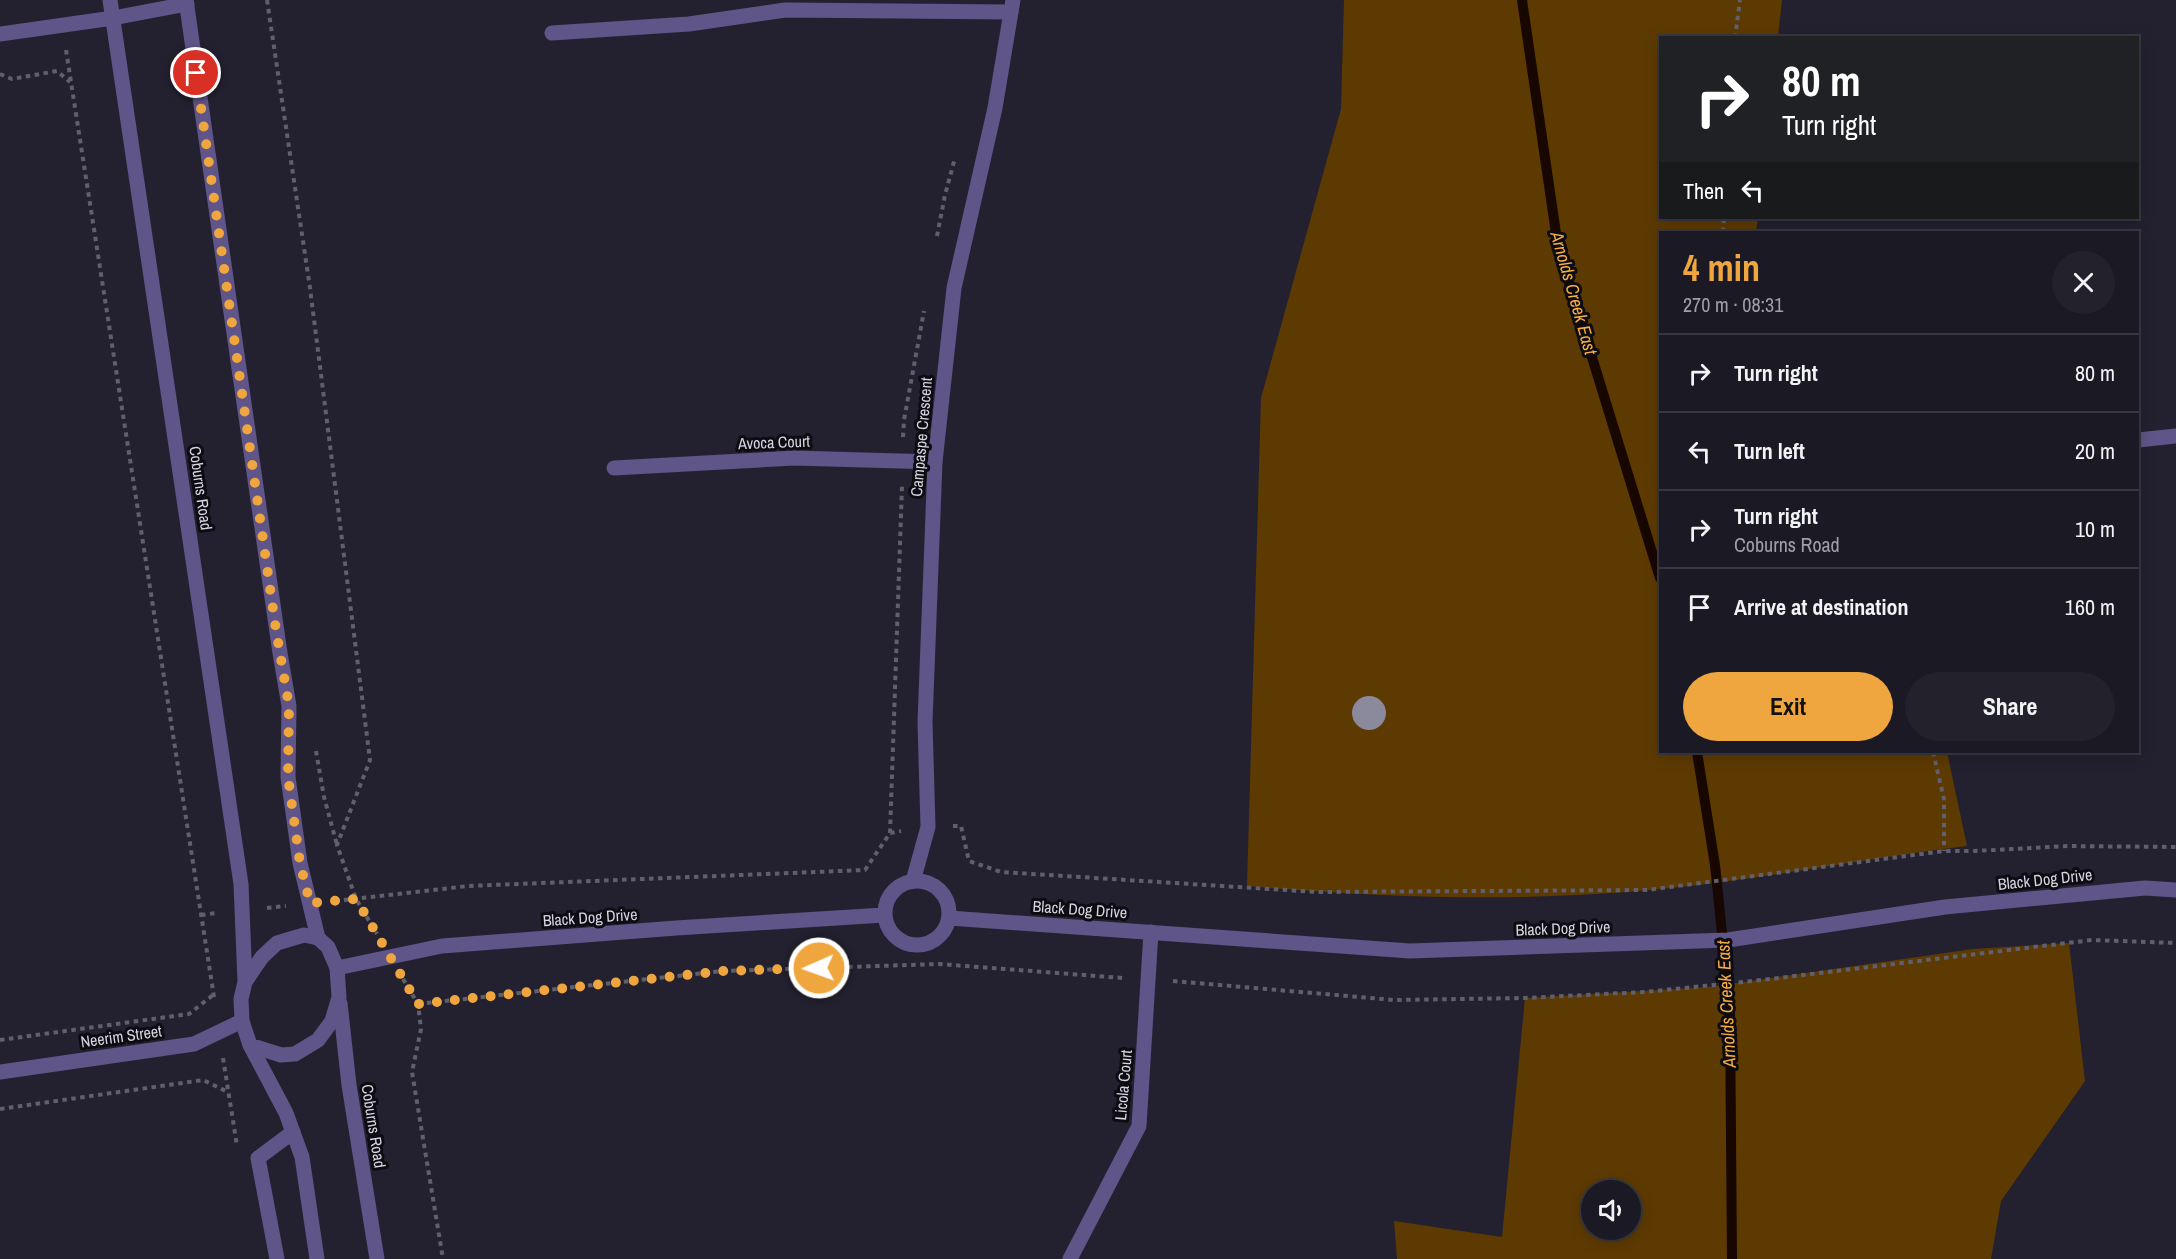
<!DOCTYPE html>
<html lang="en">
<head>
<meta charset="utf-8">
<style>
  body { margin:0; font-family:"Archivo Narrow",sans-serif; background:#23222c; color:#f1f3f6; height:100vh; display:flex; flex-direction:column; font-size:22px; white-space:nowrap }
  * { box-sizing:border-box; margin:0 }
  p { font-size:20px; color:#9fa0a6 }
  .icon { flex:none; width:33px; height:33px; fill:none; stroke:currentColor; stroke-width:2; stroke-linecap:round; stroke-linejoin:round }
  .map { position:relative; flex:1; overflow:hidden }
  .panel { position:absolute; left:1659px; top:231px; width:480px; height:522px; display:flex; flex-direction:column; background:#1a1924; border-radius:0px; box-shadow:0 3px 15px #0003,0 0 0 2px #383841 }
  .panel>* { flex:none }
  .banner { position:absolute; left:1659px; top:36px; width:480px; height:183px; border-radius:0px; box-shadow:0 3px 15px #0003,0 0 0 2px #383841; background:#202124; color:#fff; overflow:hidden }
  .fabs { position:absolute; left:1581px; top:1180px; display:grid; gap:12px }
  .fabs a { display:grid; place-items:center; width:60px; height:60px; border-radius:50%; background:#1a1924; box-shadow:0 3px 15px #0003,0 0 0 2px #383841; font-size:30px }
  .pin { position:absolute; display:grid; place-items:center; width:51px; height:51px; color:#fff; margin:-26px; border:3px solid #fff; border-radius:50%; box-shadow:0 2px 6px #0007 }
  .me { position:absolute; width:66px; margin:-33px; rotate:268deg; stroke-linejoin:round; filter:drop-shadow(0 0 4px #0008) }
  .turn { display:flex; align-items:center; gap:21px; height:126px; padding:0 24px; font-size:27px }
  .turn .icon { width:78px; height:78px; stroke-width:2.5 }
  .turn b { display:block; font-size:42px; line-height:51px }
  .then { display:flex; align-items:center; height:57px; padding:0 24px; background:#0003; gap:12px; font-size:22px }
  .round { display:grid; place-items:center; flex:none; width:63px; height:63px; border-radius:32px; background:#23222c }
  .overview { display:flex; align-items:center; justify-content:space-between; height:102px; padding:0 24px }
  h1 { font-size:36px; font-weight:800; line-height:45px; color:#f0a63e }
  .button { display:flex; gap:12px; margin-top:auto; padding:12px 24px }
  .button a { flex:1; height:69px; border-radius:36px; background:#f0a63e; color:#111; font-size:24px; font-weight:800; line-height:69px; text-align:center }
  .button a+a { background:#23222c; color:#f1f3f6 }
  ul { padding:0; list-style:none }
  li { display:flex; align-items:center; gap:18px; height:78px; padding:0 24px; border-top:2px solid #383841 }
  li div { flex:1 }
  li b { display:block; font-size:22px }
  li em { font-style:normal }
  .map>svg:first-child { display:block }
</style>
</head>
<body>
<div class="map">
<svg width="2176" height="1259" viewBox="0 0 2176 1259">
  <rect width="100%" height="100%" fill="#232130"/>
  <g fill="#5d3a01" fill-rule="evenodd">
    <path d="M1344,0H1782L1778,37L1660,38V218H1758L1756,232H1660V752H1947L1967,846C1867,858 1769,878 1670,888C1529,903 1388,898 1247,886L1261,398L1341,109Z"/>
    <path d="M2069,943L2085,1081L2001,1201L1991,1259H1397L1394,1221L1502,1237L1525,998L1709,987L1973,949ZM1592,1191H1630V1230H1592Z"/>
  </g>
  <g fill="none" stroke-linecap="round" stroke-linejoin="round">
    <g stroke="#170700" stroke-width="10">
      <path d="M1522,0L1558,247L1660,578"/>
      <path d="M1697,752L1715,865L1730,1011L1732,1259"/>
    </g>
  </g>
  <circle fill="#8b899c" cx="1369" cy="713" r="17"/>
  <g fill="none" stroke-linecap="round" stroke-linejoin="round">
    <g stroke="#605f6c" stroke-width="4" stroke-dasharray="4.5 4.5" stroke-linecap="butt">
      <path d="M267,0L310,288L370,760L337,845L356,899L377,934"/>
      <path d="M1735,38L1740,0"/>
      <path d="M66,50L214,997"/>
      <path d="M0,74L12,79L57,71L70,82"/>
      <path d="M1723,232L1724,218"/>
      <path d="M937,236L945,195L955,158"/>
      <path d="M903,437L904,420L924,311"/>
      <path d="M316,751L324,797L337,845"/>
      <path d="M1933,752L1944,799V851"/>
      <path d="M953,826H961L969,861L1001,872L1317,892L1647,890L1944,851H1975L2067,846L2176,847"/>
      <path d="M890,833L902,486"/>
      <path d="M335,901L468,886L865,870L890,833L901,831"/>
      <path d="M267,908L286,906"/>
      <path d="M201,915L217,913"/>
      <path d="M403,979L418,1004L421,1029L412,1072L443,1259"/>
      <path d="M1173,981L1394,1000L1525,998L1645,992L1762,980L2092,940L2176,943"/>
      <path d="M418,1004L723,971L939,964L1123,978"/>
      <path d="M0,1040L189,1014L213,995"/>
      <path d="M223,1058L237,1146"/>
      <path d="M0,1109L203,1080L228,1092"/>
    </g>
    <path stroke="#5f5588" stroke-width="15" d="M277,1259L258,1158L293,1132"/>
    <g stroke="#5f5588" stroke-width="15">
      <path d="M552,33L689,24L785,10L1011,12"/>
      <path d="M0,34L113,18L187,4"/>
      <path d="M2138,440L2176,436"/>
      <path d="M614,468L794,458L935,462"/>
      <path d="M913,881L928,827L925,722L935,462L954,288L995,108L1013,0"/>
      <path d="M0,1072L194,1044L242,1021"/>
      <path d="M1070,1259L1139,1126L1151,932"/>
    </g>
    <g stroke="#5f5588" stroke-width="15">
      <path d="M110,0L241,884L245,982L241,999L242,1021L250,1045L281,1055L295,1054L318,1040L332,1021L339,997L337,968L328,947L318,938L304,935L277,943L262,957L245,982"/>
      <path d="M186,0L280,653L289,706L288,777L300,863L318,938"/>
      <circle cx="917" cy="913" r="32"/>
      <path d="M949,918L1410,951L1728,940L1945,907L2145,888L2176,890"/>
      <path d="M337,968L442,946L676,928L884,915"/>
      <path d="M340,1003L349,1085L377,1259"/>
      <path d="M250,1045L286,1113L302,1157L317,1259"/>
    </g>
  </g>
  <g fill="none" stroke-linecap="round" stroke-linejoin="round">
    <path stroke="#f0a63e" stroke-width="10" stroke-dasharray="0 18" d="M196,73L276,630L289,706L288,777L300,863L310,903L356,899L418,1004L723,971L819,968"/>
  </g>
  <g text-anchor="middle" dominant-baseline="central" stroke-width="6" stroke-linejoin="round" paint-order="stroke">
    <g font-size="16" fill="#d6d5e0" stroke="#0d0c12">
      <text transform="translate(921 437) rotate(-85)">Campaspe Crescent</text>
      <text transform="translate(774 442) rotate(-2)">Avoca Court</text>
      <text transform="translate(201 488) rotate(82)">Coburns Road</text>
      <text transform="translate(2045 879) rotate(-6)">Black Dog Drive</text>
      <text transform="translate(1080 909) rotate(4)">Black Dog Drive</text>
      <text transform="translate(590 917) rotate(-4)">Black Dog Drive</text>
      <text transform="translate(1563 928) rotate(-2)">Black Dog Drive</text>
      <text transform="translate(121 1036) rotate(-8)">Neerim Street</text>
      <text transform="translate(1123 1085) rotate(-85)">Licola Court</text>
      <text transform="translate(374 1126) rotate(81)">Coburns Road</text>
    </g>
    <g font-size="18" font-style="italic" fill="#f9ad40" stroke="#0d0c12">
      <text transform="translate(1574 293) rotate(74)">Arnolds Creek East</text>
      <text transform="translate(1726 1004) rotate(-93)">Arnolds Creek East</text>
    </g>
  </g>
</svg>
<div class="fabs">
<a><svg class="icon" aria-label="sound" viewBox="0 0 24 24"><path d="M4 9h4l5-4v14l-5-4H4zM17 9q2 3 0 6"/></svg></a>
</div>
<div class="pin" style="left:196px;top:73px;background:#d93025"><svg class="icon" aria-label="arrive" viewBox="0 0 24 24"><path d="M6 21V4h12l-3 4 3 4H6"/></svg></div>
<svg class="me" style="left:819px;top:968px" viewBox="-20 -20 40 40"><circle r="17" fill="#f0a63e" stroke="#fff" stroke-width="3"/><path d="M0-11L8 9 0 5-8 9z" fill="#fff"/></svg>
<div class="banner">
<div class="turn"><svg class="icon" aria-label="right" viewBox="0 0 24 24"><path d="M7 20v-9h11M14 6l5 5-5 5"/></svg><div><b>80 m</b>Turn right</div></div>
<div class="then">Then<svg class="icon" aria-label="left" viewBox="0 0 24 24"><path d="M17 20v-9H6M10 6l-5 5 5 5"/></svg></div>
</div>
<section class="panel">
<div class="overview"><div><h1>4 min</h1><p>270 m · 08:31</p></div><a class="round"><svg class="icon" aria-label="close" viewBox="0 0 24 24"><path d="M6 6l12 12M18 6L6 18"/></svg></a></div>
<ul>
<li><svg class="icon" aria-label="right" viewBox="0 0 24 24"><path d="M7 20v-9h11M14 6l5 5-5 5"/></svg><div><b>Turn right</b></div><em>80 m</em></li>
<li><svg class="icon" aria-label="left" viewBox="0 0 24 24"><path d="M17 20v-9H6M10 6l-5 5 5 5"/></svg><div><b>Turn left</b></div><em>20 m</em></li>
<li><svg class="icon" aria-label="right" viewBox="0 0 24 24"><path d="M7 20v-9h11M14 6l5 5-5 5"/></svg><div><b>Turn right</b><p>Coburns Road</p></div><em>10 m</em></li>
<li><svg class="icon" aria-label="arrive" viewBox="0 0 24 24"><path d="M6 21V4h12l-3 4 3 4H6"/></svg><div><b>Arrive at destination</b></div><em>160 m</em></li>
</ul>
<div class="button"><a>Exit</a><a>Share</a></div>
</section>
</div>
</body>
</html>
